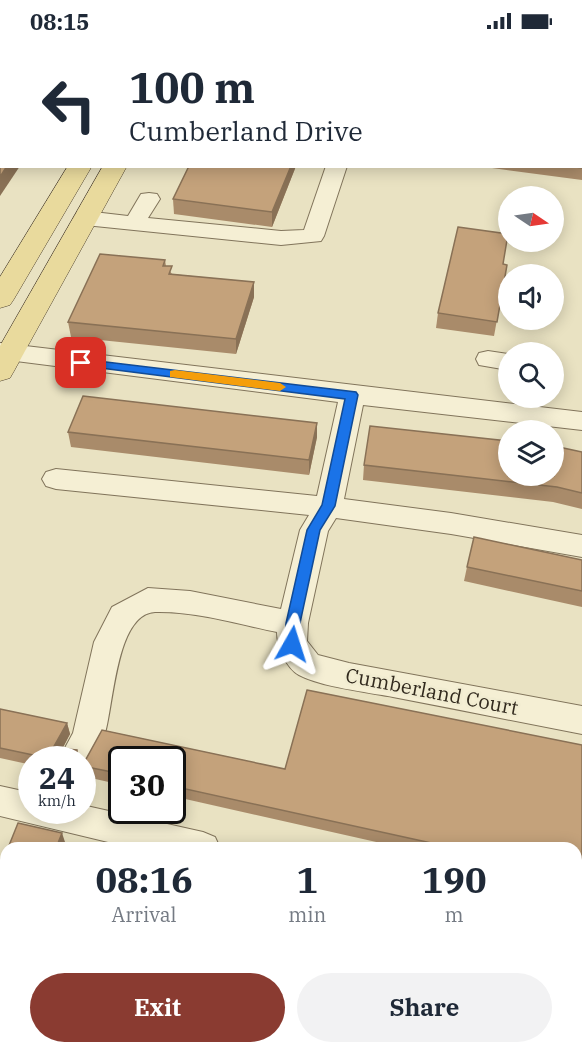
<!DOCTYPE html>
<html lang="en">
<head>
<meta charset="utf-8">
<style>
  body { margin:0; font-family:"IBM Plex Serif",serif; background:#f2f2f3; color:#1f2937; height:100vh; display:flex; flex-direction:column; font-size:22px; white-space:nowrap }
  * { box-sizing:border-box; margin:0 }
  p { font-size:20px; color:#747a83 }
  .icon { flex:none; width:33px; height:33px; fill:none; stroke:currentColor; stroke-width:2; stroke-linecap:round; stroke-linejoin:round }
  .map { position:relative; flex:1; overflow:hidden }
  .drawer { position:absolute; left:0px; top:800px; width:582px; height:212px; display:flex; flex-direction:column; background:#fff; border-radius:18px 18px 0 0; box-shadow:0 3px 15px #0003 }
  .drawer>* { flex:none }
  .guide { position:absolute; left:0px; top:0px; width:582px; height:126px; box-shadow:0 3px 15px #0003; background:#fff; color:#1f2937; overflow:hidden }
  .needle { width:39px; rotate:103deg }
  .tools { position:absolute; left:498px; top:144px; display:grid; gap:12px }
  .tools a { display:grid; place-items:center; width:66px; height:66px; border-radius:50%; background:#fff; box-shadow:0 3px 15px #0003; font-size:30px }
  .speed { position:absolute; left:18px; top:704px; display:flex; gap:12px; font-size:30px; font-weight:700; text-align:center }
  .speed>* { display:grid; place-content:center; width:78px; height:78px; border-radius:50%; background:#fff; box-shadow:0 3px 15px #0003; line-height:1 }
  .speed small { font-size:15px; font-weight:400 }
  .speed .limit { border:3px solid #111; border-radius:9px; background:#fff; color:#111 }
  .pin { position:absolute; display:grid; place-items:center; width:51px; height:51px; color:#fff; margin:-26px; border-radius:12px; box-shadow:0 3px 9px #0006 }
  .me { position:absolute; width:66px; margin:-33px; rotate:6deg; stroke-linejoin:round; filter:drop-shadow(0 0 4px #0008) }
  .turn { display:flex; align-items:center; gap:21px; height:126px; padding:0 30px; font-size:27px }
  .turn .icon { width:78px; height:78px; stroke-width:2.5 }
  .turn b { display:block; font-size:42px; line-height:51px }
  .eta { display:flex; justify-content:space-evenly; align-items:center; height:102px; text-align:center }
  .eta b { font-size:36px; font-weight:800; line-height:42px }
  .action { display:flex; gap:12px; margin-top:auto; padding:12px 30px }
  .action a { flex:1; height:69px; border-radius:36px; background:#8a3b31; color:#fff; font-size:24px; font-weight:800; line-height:69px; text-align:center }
  .action a+a { background:#f2f2f3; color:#1f2937 }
  .status { display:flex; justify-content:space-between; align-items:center; height:42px; padding:0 30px; background:#fff; direction:ltr }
  .status svg { height:16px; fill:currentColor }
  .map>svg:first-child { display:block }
</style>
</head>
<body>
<div class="status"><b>08:15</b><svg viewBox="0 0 49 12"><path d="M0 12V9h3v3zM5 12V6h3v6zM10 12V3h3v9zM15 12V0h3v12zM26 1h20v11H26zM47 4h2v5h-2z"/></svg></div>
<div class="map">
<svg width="582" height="1010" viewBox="0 0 582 1010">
  <rect width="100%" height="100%" fill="#e9e2c2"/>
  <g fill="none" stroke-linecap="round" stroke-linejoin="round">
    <g stroke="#81745b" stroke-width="2">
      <g id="minor">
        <path d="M372,0H390L371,2Z"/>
        <rect x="411" y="0" width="18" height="2"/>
        <rect x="0" y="41" width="2" height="12"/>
        <path d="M326,124H347L324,194L321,199L281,203L85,183L77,181L74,176L77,171L85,169L128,174L141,152L149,151L157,152L160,157L148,176L281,189L304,188Z"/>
        <path d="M0,301L582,370V388L363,363L344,457L451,471L582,493V515L451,492L336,476L328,489L308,581L307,599L318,613L349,621L582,664V692C519,680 456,667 393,655C366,650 322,645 299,633C286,626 277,604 277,590C238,582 196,569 155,570C115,572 114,666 104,695C100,706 92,717 87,727L82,729V717H59L73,691L94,600L112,565L148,546L190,549L281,567L300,488L309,473L56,447L46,444L42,437L46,430L56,427L317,454L338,360L0,317Z"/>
        <path d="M488,309L508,312V328L479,323L476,317L479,311Z"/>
        <path d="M0,744L32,751V768H82V763L203,790L215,795L220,806H133L0,774Z"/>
        <path d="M576,873L582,874V910L576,909Z"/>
        <path d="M582,943V981L576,984V946Z"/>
        <path d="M132,1005H170L169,1010H131Z"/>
        <path d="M273,1005H342L340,1010H271Z"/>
      </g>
    </g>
    <g stroke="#4f422f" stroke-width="1">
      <g id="major">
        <path d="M146,0H168L146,2Z"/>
        <path d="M177,0H199L177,2Z"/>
        <path d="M68,124H92L14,257L10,263L0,266V235Z"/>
        <path d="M103,124H127L14,329L10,336L0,339V304Z"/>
      </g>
    </g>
    <use href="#minor" fill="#f5efd4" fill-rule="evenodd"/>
    <use href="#major" fill="#e9da9d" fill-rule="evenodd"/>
  </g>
  <g fill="#a98b6a">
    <path d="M582,96V138L492,126V124H580Z"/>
    <path d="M189,124H296L272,185L174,172L173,157Z"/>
    <path d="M165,218L166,224L172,232L254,240V255L236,312L71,295L68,280Z"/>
    <path d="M503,222L507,223L494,294L436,286L438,271Z"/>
    <path d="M317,381V395L309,433L71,405L68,390Z"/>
    <path d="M582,410V467L553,460L363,438L364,423Z"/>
    <path d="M582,518V565L464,539L467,525Z"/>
    <path d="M307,648L582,703V845L576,844V806H403L172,754V717H122V743L82,734V718L86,717L102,688L285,727Z"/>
    <path d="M0,667L67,681L70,692L62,707L77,708L79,717H32V723L0,716Z"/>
  </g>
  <g fill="#897156">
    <path d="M7,124H20L0,154V135Z"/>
    <path d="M291,124H296L272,185V170Z"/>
    <path d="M254,240V255L236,312V297Z"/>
    <path d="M317,381V395L309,433V418Z"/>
    <path d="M67,681L70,692L57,717L53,706Z"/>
    <path d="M62,791L65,800L63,806H56Z"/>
    <path d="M6,937V956L0,972V952Z"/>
    <path d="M89,1005H95L93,1010H88Z"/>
  </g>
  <g fill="#c4a27b" stroke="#897156" stroke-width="1.5">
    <path d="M251,0H341L340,2H251Z"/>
    <path d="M428,0H580V2H427Z"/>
    <path d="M0,66H2V124H7L0,135Z"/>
    <path d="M580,96H582V126L568,124H580Z"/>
    <path d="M189,124H291L272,170L173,157Z"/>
    <path d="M458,185L508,192L503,222L507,223L497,280L438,271Z"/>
    <path d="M100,212L165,218L163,224H172L169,232L254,240L236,297L68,280Z"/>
    <path d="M83,354L317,381L309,418L68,390Z"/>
    <path d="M370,384L508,399V434H554V404L582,410V451L557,445L364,423Z"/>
    <path d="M474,495L582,518V549L467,525Z"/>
    <path d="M307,648L582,703V834L576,832V806H454L172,744V717H122V732L82,724V718L86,717L102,688L285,727Z"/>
    <path d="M0,667L67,681L53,706L77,708V717H52L0,706Z"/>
    <path d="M18,781L62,791L56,806H8Z"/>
    <path d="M6,810V937L0,952V825Z"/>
    <path d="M582,1002V1010H530L561,1005H576V1003Z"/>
    <path d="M35,1005H89L88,1010H34Z"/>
  </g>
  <path fill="#1a73e8" stroke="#114b97" stroke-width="1.5" d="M81,317L356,350L358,353L335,464L320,488L300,581L297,606H287L285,602L286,581L307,488L322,463L345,357L77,323L75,321Z"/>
  <path fill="#f59e0b" d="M175,328L280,341L286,345L280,349L170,335V329Z"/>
  <g text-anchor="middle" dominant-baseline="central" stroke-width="5" stroke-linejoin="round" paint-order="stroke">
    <g font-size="20" fill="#322a1e" stroke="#f1ecd1">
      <text transform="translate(432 649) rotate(11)">Cumberland Court</text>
    </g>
  </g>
</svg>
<div class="tools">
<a><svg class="needle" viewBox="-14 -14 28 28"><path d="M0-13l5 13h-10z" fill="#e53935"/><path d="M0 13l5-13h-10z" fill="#747a83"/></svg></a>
<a><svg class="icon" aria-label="sound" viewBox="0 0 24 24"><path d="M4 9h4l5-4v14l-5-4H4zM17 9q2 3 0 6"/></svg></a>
<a><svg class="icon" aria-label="search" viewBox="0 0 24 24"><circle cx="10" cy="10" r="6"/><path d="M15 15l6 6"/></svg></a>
<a><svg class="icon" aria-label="layers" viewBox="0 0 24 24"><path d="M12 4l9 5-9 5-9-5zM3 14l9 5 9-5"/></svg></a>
</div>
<div class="speed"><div>24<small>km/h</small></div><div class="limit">30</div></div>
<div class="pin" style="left:81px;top:321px;background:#d93025"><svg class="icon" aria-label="arrive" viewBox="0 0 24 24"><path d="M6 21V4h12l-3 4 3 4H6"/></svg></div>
<svg class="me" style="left:292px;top:602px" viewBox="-20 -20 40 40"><path d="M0-17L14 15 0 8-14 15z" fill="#1a73e8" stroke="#fff" stroke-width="4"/></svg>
<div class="guide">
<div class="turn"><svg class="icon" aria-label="left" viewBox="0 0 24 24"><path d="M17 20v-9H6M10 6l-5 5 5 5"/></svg><div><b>100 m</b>Cumberland Drive</div></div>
</div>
<section class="drawer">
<div class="eta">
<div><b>08:16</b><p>Arrival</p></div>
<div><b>1</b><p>min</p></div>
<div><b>190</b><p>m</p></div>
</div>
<div class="action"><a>Exit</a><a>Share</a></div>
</section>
</div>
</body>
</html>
